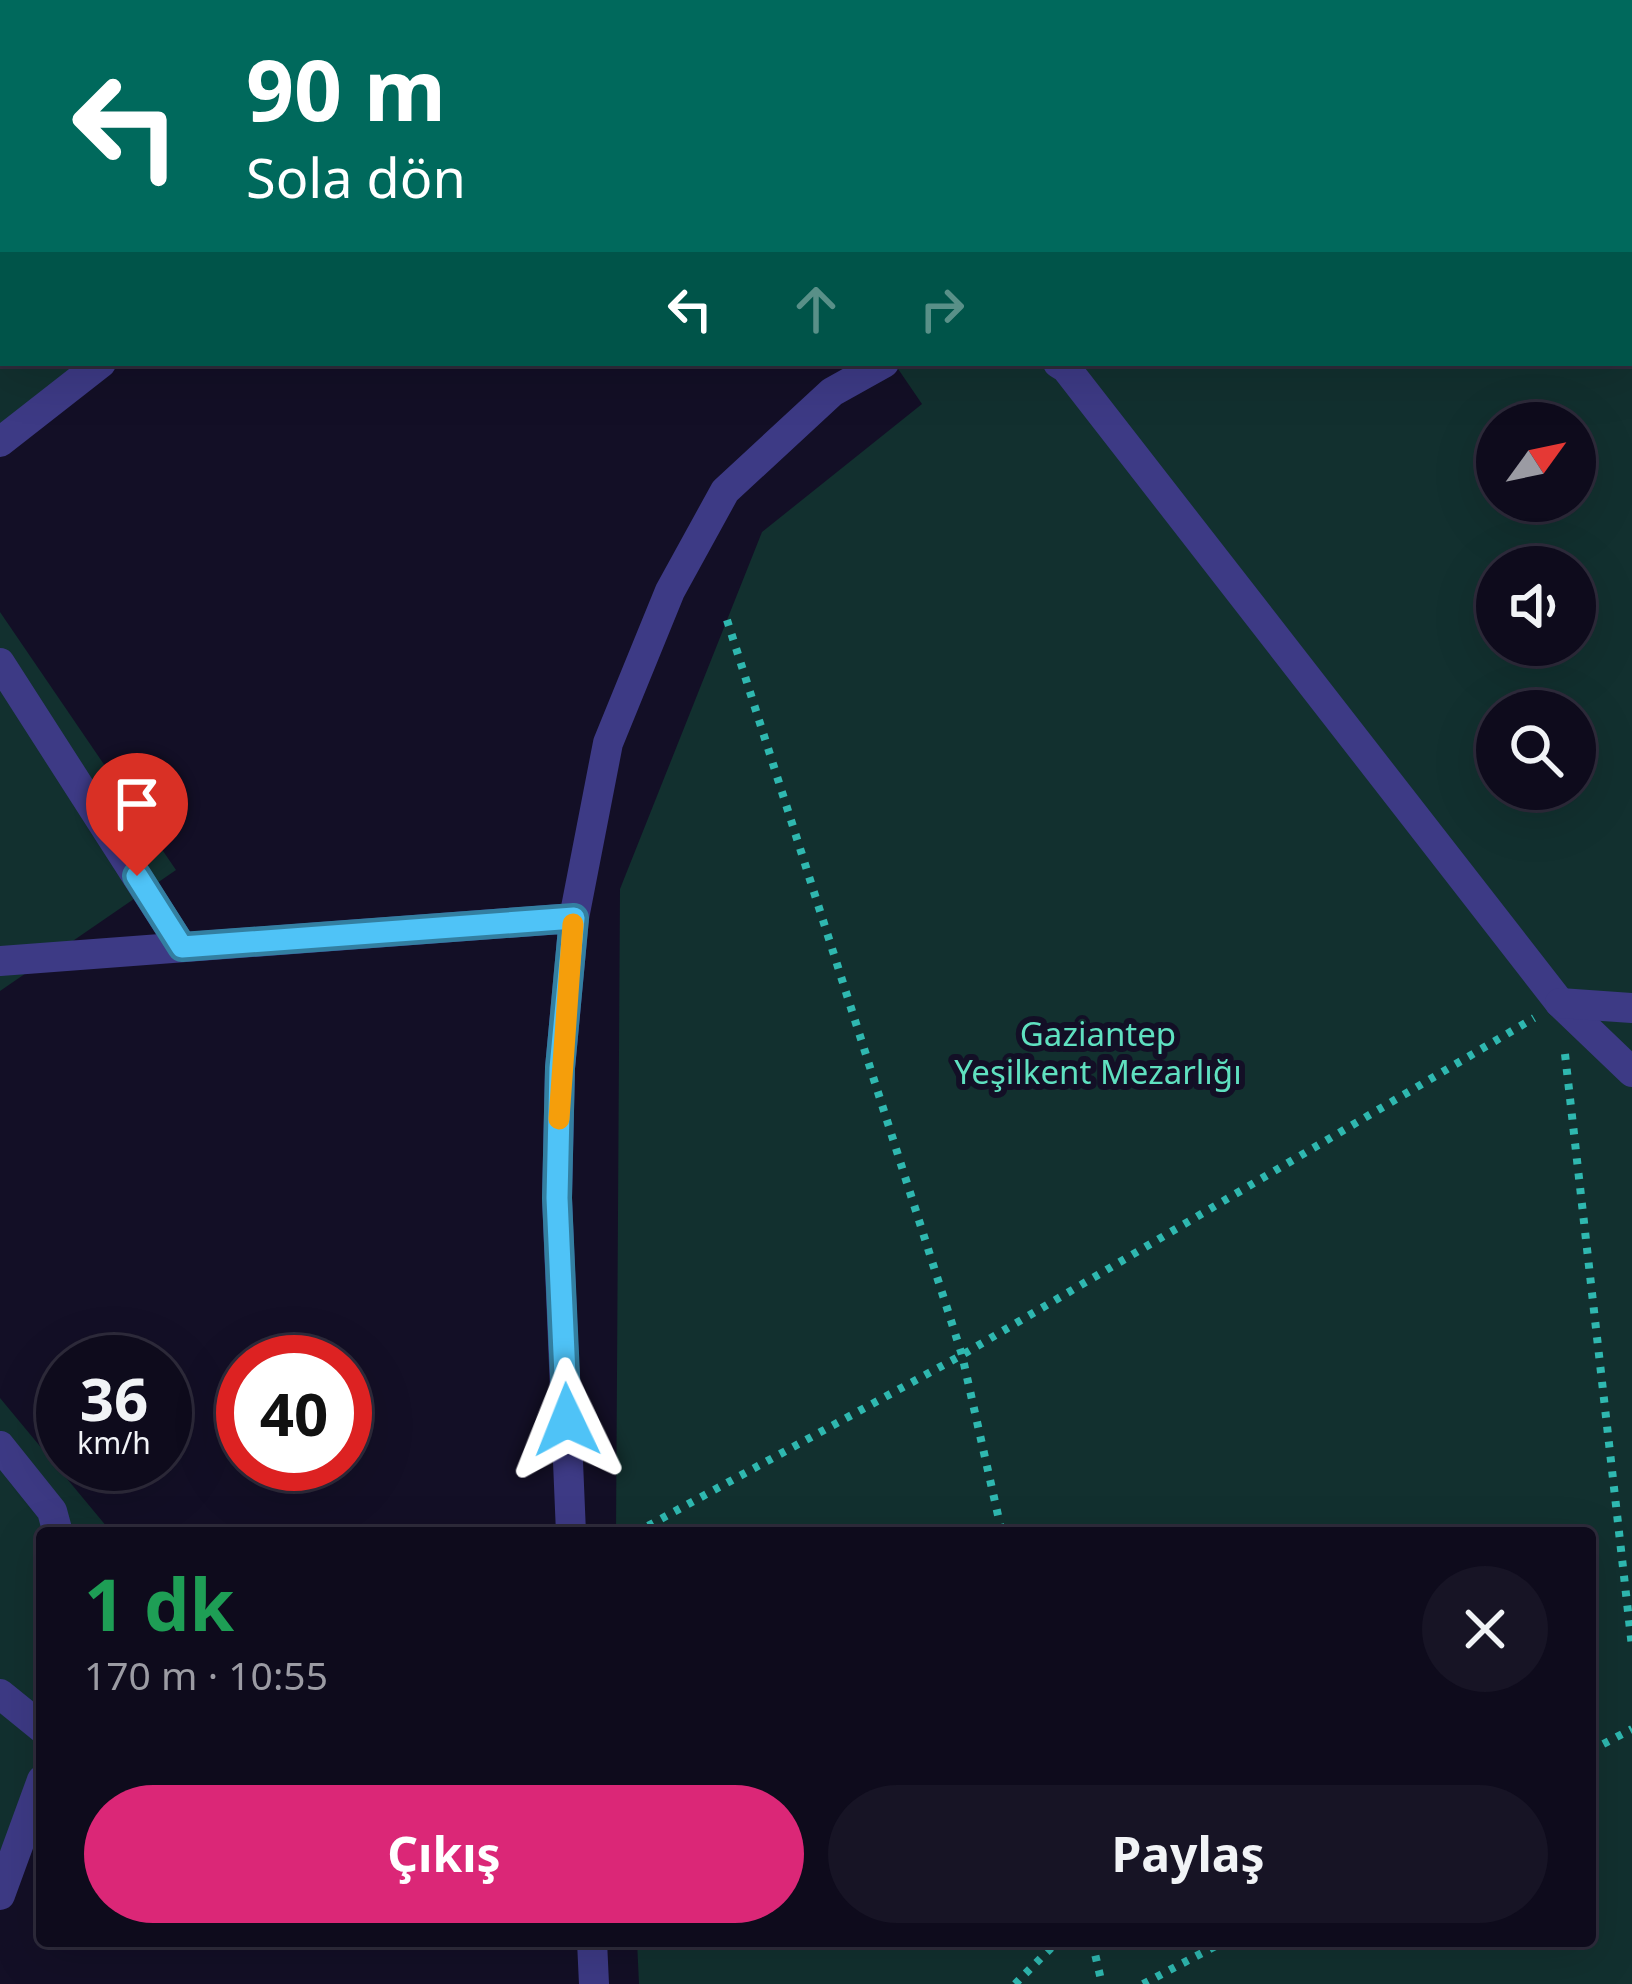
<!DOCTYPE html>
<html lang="tr">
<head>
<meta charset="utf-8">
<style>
  body { margin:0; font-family:"Noto Sans",sans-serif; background:#171425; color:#f1f3f6; height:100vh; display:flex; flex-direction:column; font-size:45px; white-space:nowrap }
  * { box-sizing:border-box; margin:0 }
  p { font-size:39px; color:#9b9ba3 }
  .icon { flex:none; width:66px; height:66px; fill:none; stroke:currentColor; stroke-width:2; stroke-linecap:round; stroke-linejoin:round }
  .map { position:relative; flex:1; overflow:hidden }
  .sheet { position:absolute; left:36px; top:1527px; width:1560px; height:420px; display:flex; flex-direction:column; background:#0e0b1c; border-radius:12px; box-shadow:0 12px 48px #0002,0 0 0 3px #2e2b3b }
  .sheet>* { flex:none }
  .banner { position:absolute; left:0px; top:0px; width:1632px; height:366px; box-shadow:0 12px 48px #0002,0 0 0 3px #2e2b3b; background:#00695c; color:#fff; overflow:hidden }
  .needle { width:78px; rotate:57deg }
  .fabs { position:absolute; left:1476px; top:402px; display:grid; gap:24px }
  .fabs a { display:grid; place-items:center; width:120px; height:120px; border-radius:50%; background:#0e0b1c; box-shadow:0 12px 48px #0002,0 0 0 3px #2e2b3b; font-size:60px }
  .speed { position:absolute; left:36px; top:1335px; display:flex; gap:24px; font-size:60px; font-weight:700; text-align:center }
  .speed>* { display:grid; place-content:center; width:156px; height:156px; border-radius:50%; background:#0e0b1c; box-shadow:0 12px 48px #0002,0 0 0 3px #2e2b3b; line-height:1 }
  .speed small { font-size:30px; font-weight:400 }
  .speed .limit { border:18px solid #d22; background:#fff; color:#111 }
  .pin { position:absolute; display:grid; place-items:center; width:102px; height:102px; color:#fff; margin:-123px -51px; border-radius:50% 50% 50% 0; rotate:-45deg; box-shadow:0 0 12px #0007 }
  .pin .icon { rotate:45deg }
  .me { position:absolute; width:132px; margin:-66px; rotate:358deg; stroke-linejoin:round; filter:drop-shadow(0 0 9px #0008) }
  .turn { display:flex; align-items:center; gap:42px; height:252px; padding:0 48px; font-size:54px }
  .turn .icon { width:156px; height:156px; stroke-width:2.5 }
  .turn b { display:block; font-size:84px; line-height:102px }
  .lanes { display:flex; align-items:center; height:114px; padding:0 48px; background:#0003; justify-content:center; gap:60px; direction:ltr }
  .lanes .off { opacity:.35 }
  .round { display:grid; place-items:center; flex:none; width:126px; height:126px; border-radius:63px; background:#171425 }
  .overview { display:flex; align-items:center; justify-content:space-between; height:204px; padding:0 48px }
  h1 { font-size:72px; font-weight:700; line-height:90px; color:#1e9e55 }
  .action { display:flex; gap:24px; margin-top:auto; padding:24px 48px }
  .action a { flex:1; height:138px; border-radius:72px; background:#db2777; color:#fff; font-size:48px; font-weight:700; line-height:138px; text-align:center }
  .action a+a { background:#171425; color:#f1f3f6 }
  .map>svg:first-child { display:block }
</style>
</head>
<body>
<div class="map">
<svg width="1632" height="1984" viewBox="0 0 1632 1984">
  <rect width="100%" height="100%" fill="#130f26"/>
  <g fill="#12302f" fill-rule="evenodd">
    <path d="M0,0H571L3,3V363H101L0,441Z"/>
    <path d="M576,0H1632V1984H639L637,1941H1590V1533H616L620,889L762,532L922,404L894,363H1629V3ZM1497,423H1575V501H1497ZM1497,567H1575V645H1497ZM1497,711H1575V789H1497Z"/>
    <path d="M0,612L176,870L0,991Z"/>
    <path d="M0,1398L112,1533H42V1781L0,1899Z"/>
  </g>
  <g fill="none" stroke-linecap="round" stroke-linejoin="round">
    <g stroke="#2fb8b0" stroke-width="8" stroke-dasharray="6 9" stroke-linecap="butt">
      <path d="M727,620L962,1355L1002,1533"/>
      <path d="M1565,1054L1632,1647"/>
      <path d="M635,1533L962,1355L1534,1018"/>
      <path d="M1590,1751L1632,1729"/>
      <path d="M1092,1941L1102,1984"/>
      <path d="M1015,1984L1058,1941"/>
      <path d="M1143,1984L1225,1941"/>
    </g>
    <g stroke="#3d3a85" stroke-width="30">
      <path d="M96,0L98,3"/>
      <path d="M674,0L680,3"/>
      <path d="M132,3L135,0"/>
      <path d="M562,3L566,0"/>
      <path d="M1629,65H1632"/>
      <path d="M0,108L3,105"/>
      <path d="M0,254L3,258"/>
      <path d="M1058,363L1066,368L1560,1003L1632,1072"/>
      <path d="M0,442L101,363"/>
      <path d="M0,663L182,947"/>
      <path d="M0,961L574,918"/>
      <path d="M1560,1003L1632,1008"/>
      <path d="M0,1446L52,1511L58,1533"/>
      <path d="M571,1533L557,1198L560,1068L574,918L608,743L670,591L725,491L832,392L884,363"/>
      <path d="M0,1694L42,1728"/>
      <path d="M0,1895L42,1780"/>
      <path d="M592,1941L594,1984"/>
    </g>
  </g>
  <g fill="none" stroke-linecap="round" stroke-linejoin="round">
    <g stroke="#337fa1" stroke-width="30">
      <path id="route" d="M137,876L182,947L574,918L560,1068L557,1198L567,1420"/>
    </g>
    <use href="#route" stroke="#4fc3f7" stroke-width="21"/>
    <path stroke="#f59e0b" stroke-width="21" d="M559,1119L573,924"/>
  </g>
  <g text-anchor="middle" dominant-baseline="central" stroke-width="12" stroke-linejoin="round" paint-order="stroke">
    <g font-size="33" fill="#5fe0c0" stroke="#130f26">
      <text x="1098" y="1033">Gaziantep<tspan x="1098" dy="38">Yeşilkent Mezarlığı</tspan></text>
    </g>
  </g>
</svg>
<div class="fabs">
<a><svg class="needle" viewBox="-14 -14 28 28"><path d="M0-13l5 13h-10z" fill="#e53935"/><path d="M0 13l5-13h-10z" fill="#9b9ba3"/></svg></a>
<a><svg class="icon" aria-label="sound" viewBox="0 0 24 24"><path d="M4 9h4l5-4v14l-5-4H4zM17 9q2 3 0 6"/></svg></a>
<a><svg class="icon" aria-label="search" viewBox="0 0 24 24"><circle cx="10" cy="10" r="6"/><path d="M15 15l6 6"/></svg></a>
</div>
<div class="speed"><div>36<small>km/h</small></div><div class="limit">40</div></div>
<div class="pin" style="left:137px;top:876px;background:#d93025"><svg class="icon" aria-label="arrive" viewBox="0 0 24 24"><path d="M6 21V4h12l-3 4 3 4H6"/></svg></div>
<svg class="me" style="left:567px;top:1420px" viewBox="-20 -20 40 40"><path d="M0-17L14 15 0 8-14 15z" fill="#4fc3f7" stroke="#fff" stroke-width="4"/></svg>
<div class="banner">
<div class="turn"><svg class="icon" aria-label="left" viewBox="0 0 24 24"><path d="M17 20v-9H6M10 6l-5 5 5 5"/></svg><div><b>90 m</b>Sola dön</div></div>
<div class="lanes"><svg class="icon" aria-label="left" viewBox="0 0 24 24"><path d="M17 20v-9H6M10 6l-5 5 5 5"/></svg><svg class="icon off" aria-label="ahead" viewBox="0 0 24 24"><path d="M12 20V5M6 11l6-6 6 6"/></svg><svg class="icon off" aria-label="right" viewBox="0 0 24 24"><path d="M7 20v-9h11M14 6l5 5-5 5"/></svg></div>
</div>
<section class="sheet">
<div class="overview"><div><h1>1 dk</h1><p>170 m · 10:55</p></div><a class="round"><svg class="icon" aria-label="close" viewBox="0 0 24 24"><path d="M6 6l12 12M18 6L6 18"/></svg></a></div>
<div class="action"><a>Çıkış</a><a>Paylaş</a></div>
</section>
</div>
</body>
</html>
